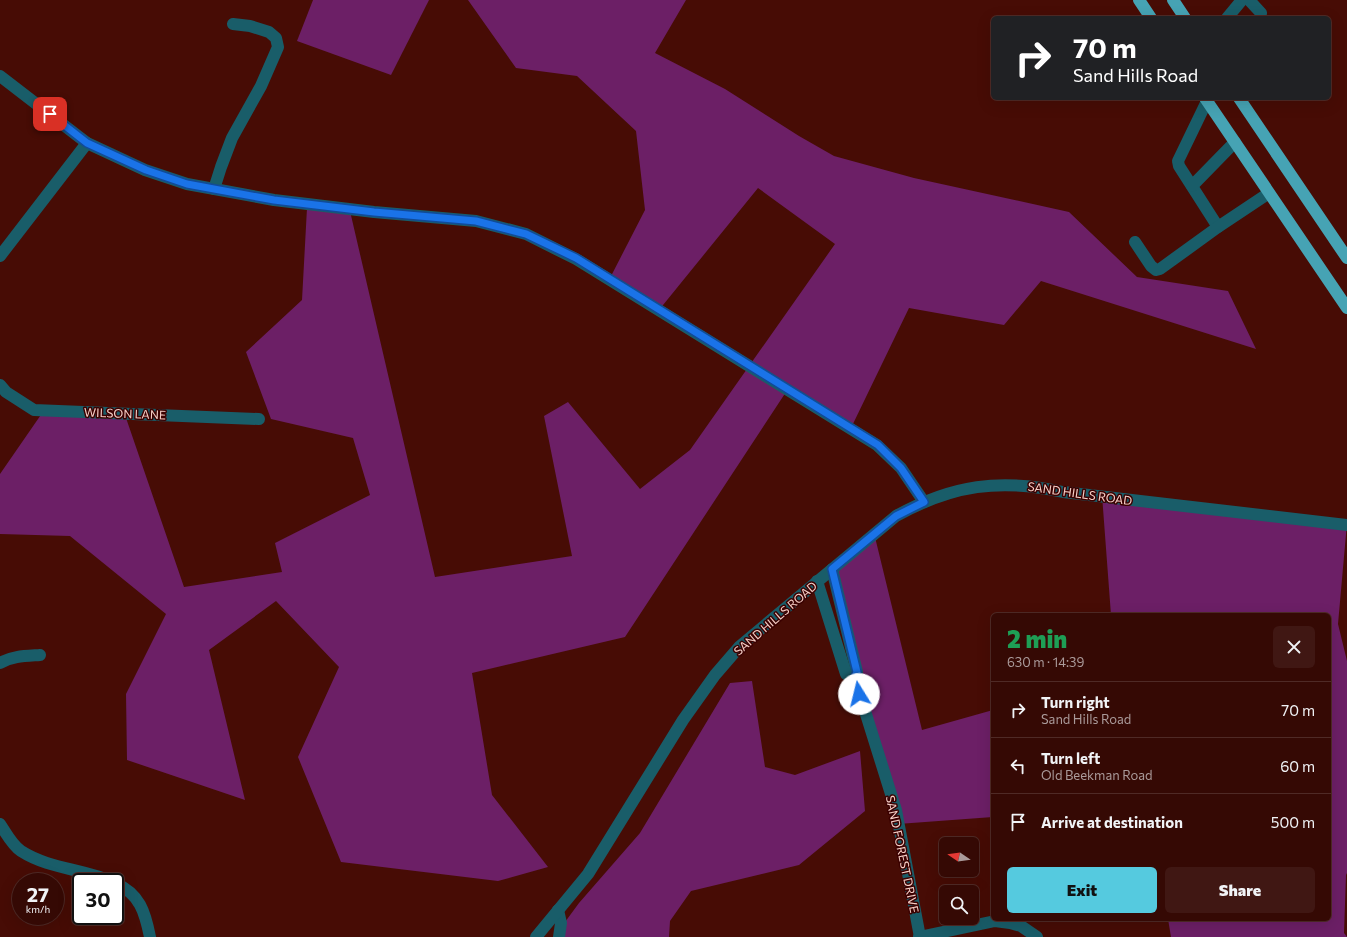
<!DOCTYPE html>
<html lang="en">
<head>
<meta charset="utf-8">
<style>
  body { margin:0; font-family:Commissioner,sans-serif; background:#401713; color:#f1f3f6; height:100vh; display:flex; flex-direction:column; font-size:15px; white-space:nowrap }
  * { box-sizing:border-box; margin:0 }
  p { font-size:13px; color:#aa9a9a }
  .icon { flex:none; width:22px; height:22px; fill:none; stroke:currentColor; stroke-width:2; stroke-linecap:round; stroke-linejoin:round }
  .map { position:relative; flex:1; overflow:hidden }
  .drawer { position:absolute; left:991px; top:613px; width:340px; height:308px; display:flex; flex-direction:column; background:#350904; border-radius:6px; box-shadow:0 4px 16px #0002,0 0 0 1px #4f2a26 }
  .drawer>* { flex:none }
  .banner { position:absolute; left:991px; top:16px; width:340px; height:84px; border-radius:6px; box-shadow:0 4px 16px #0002,0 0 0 1px #4f2a26; background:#202124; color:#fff; overflow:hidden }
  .needle { width:26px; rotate:283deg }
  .buttons { position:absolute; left:939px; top:837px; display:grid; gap:8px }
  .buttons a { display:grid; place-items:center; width:40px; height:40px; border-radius:6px; background:#350904; box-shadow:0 4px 16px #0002,0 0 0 1px #4f2a26; font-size:20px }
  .speed { position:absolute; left:12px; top:873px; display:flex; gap:8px; font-size:20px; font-weight:700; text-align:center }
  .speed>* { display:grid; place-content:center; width:52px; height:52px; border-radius:50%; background:#350904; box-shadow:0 4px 16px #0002,0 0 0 1px #4f2a26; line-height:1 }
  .speed small { font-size:10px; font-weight:400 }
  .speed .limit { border:2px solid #111; border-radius:6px; background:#fff; color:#111 }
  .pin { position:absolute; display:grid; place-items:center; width:34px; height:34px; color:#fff; margin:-17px; border-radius:8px; box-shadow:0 2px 6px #0006 }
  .me { position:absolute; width:44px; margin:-22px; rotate:351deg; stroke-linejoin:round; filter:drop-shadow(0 0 3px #0008) }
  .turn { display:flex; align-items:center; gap:14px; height:84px; padding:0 16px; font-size:18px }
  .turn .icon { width:52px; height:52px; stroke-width:2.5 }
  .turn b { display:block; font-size:28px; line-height:34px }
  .round { display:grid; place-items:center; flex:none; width:42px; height:42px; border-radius:6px; background:#401713 }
  .overview { display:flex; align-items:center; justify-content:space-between; height:68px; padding:0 16px }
  h1 { font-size:24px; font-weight:800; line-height:30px; color:#1e9e55 }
  .action { display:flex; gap:8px; margin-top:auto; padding:8px 16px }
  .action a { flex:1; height:46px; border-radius:6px; background:#55cadf; color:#111; font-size:16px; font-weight:800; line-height:46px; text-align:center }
  .action a+a { background:#401713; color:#f1f3f6 }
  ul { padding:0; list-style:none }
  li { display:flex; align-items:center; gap:12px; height:56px; padding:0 16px; border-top:1px solid #4f2a26 }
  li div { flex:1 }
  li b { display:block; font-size:15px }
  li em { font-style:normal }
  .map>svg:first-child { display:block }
</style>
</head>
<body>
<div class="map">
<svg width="1347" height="937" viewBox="0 0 1347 937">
  <rect width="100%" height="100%" fill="#470c05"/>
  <g fill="#6c1f66">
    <path d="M313,0H429L391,75L297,41Z"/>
    <path d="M468,0H686L655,53L725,89L799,136L834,156L914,178L1069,212L1137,277L1228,291L1256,349L1041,281L1004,325L909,308L851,428L786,392L625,637L472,673L492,795L548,867L498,881L341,862L298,757L339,667L276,601L209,650L245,800L127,760L126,694L166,614L70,536L0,534V474L47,406L125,415L184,587L282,572L275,543L370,495L353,438L271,419L246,352L302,300L307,208L350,211L435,577L572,556L544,416L568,402L640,489L690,450L835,244L758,188L659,310L609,280L645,210L636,131L577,76L516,68Z"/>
    <path d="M1102,495L1347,523L1338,624L1347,661V873L1346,875L1344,933L1347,937H1171L1168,919H1329V615H1111Z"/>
    <path d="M874,533L922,730L993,710V817L898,824L831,565Z"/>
    <path d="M752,681L765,767L795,775L860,751L865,811L799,865L691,891L670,921L669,937H554L579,903L640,833L730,683Z"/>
  </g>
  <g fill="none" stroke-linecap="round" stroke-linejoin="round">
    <g stroke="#195d69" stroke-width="12">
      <path d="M1249,0L1261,13L1260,18"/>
      <path d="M1227,18L1242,0"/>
      <path d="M0,76L87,143L145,170L187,184L274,200L374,212L476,221L526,234L576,259L877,445L901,468L924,502"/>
      <path d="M1207,101L1178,161L1179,166L1218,227"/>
      <path d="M1192,186L1235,142"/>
      <path d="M214,189L221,167L232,138L261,86L278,47L276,38L269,32L250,26L233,24"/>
      <path d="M1135,242L1151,266L1156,270L1160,269L1218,227L1269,193"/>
      <path d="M0,256L87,143"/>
      <path d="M0,385L6,392L34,410L259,419"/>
      <path d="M832,569L857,672L855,679L896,810L920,937"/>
      <path d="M817,581L846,674L855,679"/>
      <path d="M0,663C12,656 26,656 40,655"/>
      <path d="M0,824C6,833 12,845 21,851C49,869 84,869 113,882"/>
      <path d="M115,883C140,894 145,912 150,937"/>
      <path d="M558,910L561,923L559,937"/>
      <path d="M536,937L588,874L683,720L715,675L740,646L896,516C952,485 1000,478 1063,492L1347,525"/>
      <path d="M919,937L995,921L1010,923L1021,926L1037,937"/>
    </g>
    <g stroke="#46a3b4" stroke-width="12">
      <path d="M1139,0L1151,18"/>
      <path d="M1173,0L1185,18"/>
      <path d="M1205,98L1347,308"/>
      <path d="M1239,98L1347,258"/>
    </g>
  </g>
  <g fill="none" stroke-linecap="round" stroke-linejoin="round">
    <g stroke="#114b97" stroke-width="10">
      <path id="route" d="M50,114L87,143L146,170L187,184L274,200L374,212L476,221L526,234L576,258L878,445L901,468L924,502L896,516L832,569L857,672L854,679L859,694"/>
    </g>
    <use href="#route" stroke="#1a73e8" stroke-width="7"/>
  </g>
  <g text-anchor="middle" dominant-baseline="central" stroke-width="3" stroke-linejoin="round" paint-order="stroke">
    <g font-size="12" fill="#f6cfc7" stroke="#3b0100">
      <text transform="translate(125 413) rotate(2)">WILSON LANE</text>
      <text transform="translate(1080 493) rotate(8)">SAND HILLS ROAD</text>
      <text transform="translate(775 618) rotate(-41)">SAND HILLS ROAD</text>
      <text transform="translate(903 854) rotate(78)">SAND FOREST DRIVE</text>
    </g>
  </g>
</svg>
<div class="buttons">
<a><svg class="needle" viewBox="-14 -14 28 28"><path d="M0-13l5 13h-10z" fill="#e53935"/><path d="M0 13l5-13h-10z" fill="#aa9a9a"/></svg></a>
<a><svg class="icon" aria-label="search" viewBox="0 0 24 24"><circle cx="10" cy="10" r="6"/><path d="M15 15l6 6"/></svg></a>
</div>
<div class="speed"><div>27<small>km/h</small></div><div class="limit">30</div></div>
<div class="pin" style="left:50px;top:114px;background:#d93025"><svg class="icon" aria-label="arrive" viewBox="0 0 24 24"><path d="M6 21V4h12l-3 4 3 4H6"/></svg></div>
<svg class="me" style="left:859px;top:694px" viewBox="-20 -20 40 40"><circle r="19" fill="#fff"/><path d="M0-13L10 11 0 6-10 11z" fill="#1a73e8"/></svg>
<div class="banner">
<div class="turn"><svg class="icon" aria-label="right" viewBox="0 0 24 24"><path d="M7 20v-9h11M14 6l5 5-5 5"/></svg><div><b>70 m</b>Sand Hills Road</div></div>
</div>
<section class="drawer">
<div class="overview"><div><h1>2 min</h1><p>630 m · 14:39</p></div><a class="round"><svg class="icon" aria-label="close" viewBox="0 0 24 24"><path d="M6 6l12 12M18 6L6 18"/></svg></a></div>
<ul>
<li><svg class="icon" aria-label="right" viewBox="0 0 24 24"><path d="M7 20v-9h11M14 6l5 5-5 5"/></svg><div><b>Turn right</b><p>Sand Hills Road</p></div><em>70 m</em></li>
<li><svg class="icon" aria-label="left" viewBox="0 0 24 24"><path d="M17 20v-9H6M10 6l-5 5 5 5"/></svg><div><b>Turn left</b><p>Old Beekman Road</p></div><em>60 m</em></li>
<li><svg class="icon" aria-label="arrive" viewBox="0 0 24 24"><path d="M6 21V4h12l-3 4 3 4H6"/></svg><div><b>Arrive at destination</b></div><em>500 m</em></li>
</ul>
<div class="action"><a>Exit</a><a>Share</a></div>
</section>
</div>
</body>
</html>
